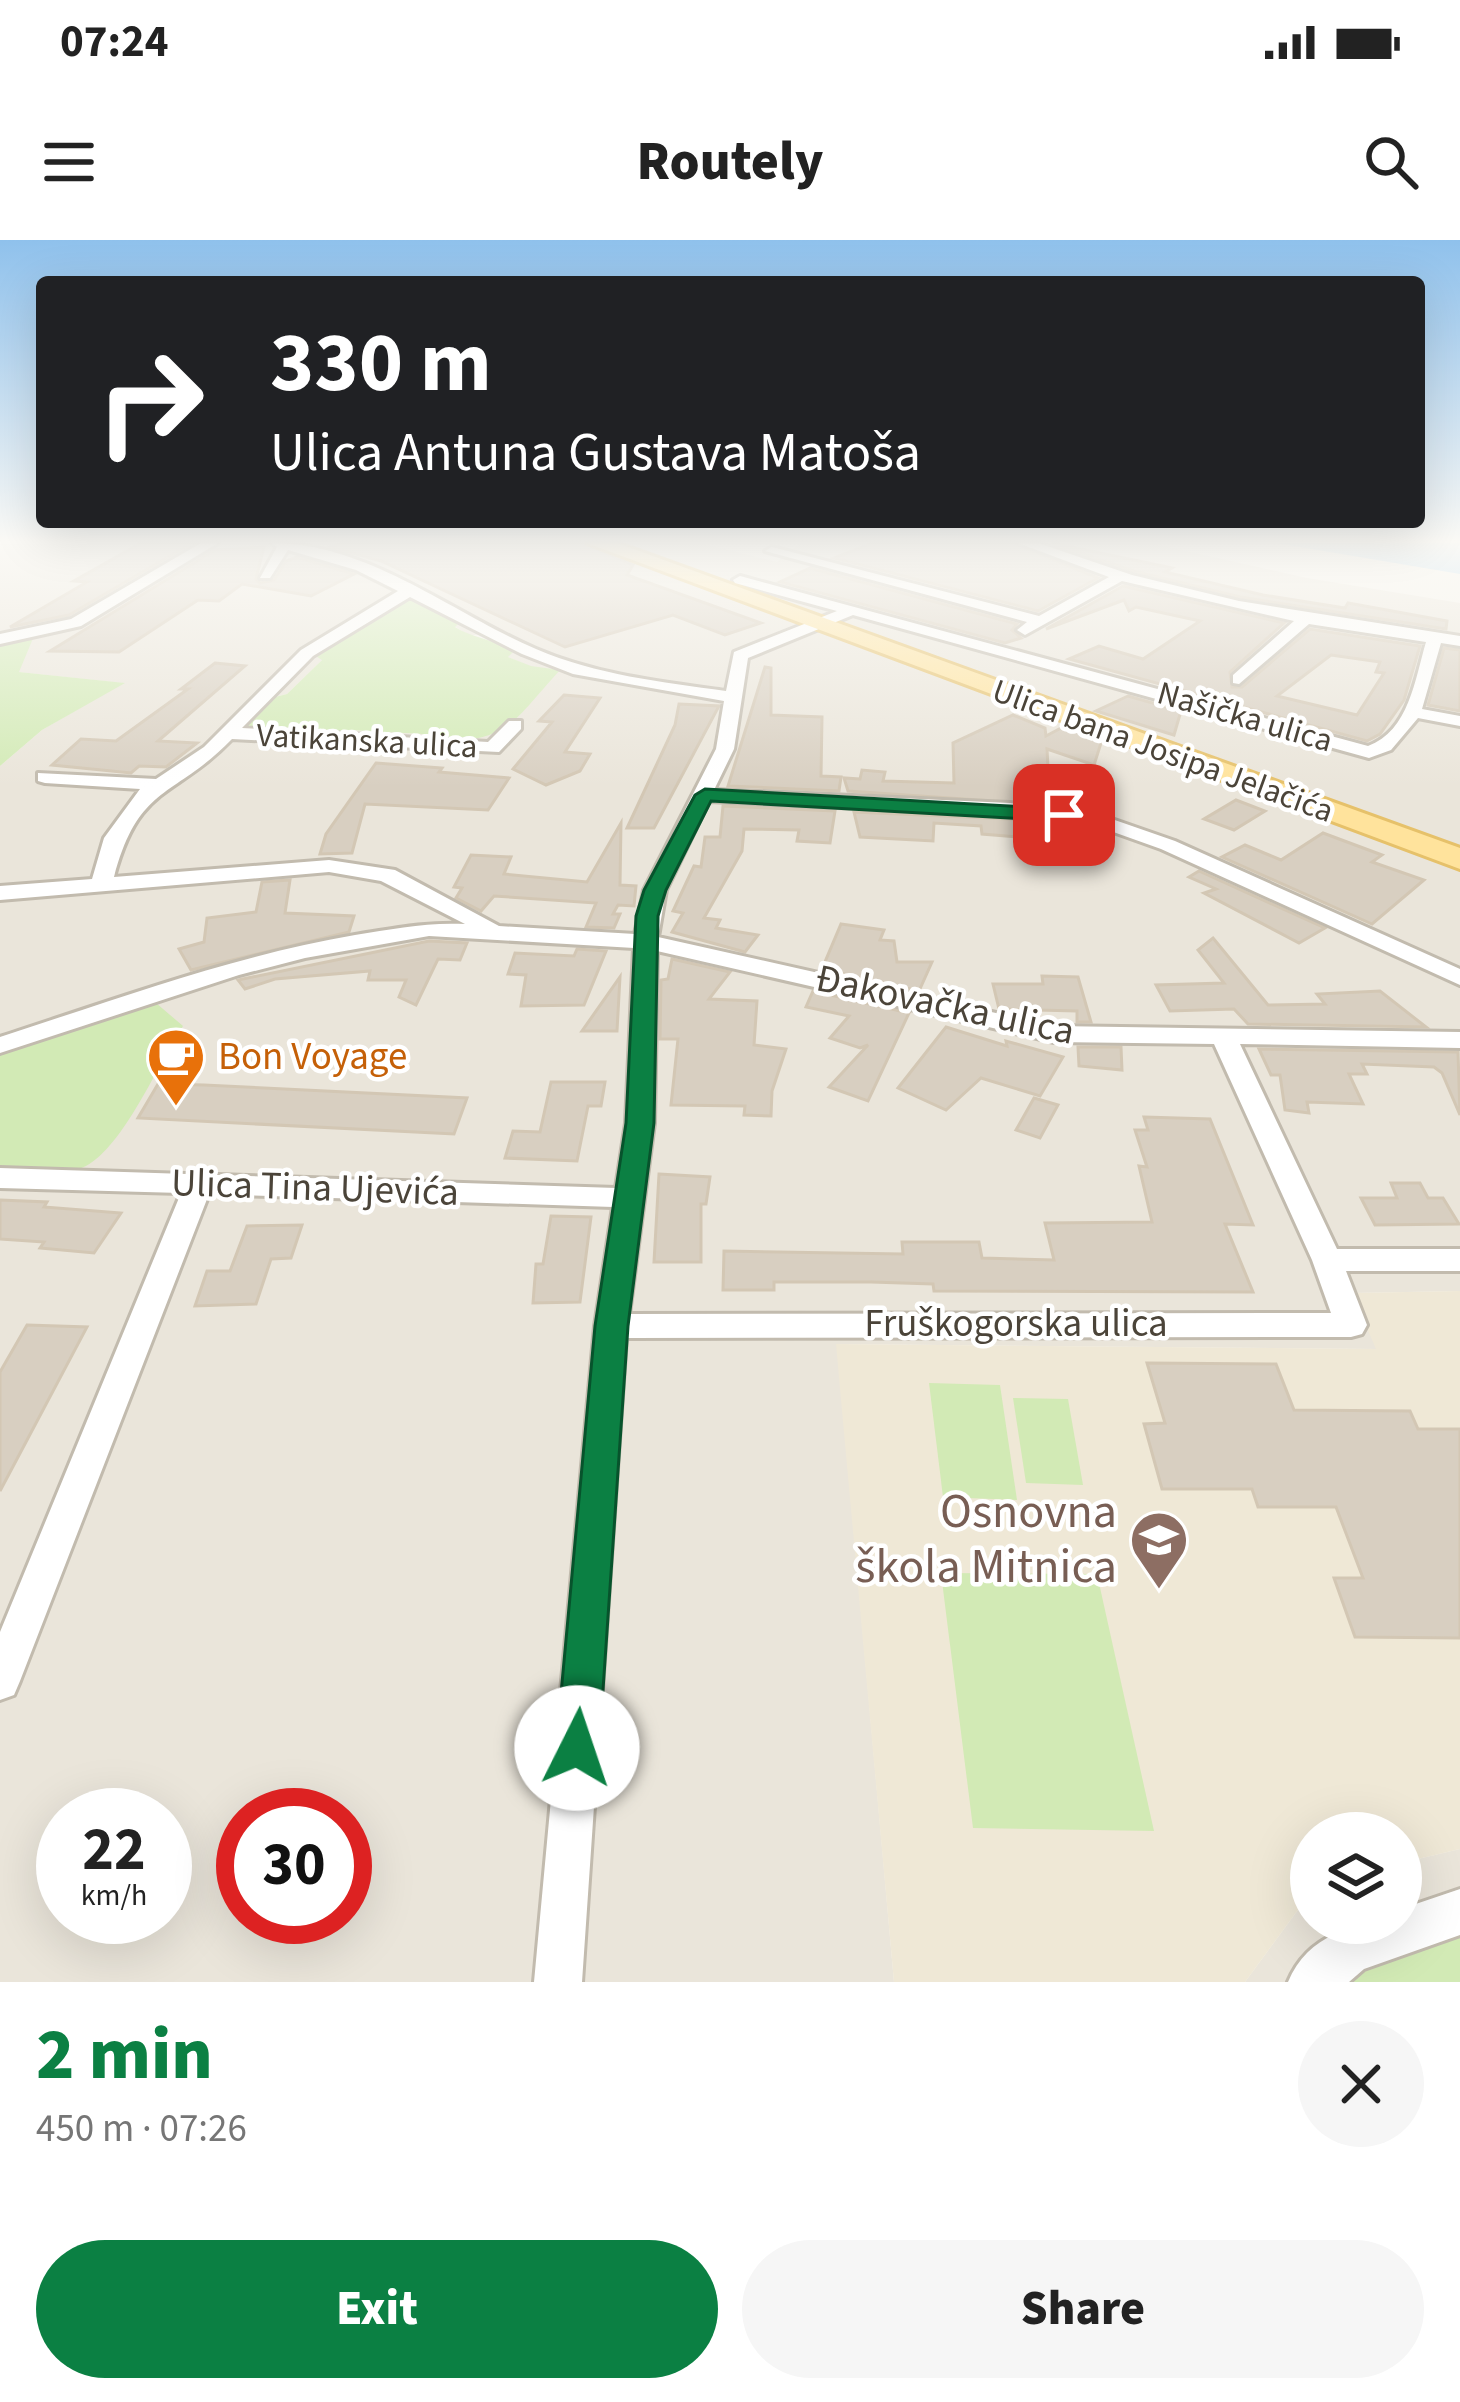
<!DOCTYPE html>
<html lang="en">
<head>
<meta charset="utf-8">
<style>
  body { margin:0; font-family:"Source Sans 3",sans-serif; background:#f6f6f6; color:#222; height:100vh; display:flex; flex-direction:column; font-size:45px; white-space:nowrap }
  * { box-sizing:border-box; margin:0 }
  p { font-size:39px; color:#767676 }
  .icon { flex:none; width:66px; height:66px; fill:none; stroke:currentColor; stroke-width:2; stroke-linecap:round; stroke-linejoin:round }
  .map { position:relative; height:1742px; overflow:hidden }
  .side { display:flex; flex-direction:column; background:#fff; flex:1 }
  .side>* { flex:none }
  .top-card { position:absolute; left:36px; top:36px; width:1389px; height:252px; border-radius:12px; box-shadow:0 12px 48px #0002; background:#202124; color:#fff; overflow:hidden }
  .controls { position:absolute; left:1290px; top:1572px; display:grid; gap:24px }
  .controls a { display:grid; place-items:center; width:132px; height:132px; border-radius:50%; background:#fff; box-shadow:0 12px 48px #0002; font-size:60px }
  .speed { position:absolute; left:36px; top:1548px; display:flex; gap:24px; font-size:60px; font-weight:700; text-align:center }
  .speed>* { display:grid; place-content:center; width:156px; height:156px; border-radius:50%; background:#fff; box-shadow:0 12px 48px #0002; line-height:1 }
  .speed small { font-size:30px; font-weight:400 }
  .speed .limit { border:18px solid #d22; background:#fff; color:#111 }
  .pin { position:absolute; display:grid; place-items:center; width:102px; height:102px; color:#fff; margin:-51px; border-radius:24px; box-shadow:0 6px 18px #0006 }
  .me { position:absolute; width:132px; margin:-66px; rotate:4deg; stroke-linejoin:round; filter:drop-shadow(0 0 9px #0008) }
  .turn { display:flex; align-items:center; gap:42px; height:252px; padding:0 36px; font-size:54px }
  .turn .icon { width:156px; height:156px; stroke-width:2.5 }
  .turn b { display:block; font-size:84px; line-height:102px }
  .round { display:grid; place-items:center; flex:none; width:126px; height:126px; border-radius:63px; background:#f6f6f6 }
  .head { display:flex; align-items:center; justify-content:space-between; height:204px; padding:0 36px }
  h1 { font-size:72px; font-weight:800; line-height:90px; color:#0b8043 }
  .cta { display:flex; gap:24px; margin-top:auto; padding:24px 36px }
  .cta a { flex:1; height:138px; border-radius:72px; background:#0b8043; color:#fff; font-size:48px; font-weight:800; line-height:138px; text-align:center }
  .cta a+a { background:#f6f6f6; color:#222 }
  .status { display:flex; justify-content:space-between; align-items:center; height:84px; padding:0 60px; background:#fff; direction:ltr }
  .status svg { height:33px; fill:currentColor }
  header { display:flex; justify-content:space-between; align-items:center; height:156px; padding:0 36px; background:#fff; font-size:54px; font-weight:800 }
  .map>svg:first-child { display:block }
</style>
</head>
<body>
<div class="status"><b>07:24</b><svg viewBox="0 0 49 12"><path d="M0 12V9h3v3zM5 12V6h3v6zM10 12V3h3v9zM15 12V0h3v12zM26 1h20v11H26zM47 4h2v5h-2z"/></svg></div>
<header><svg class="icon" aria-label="menu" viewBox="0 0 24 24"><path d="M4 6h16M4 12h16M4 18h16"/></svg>Routely<svg class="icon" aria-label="search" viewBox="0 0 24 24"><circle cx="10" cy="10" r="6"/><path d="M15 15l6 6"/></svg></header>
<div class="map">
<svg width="1460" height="1742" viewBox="0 0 1460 1742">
  <rect width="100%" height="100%" fill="#f6f3ec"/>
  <g fill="#eae5da" fill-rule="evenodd">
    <path d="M0,303H570L601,316L630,303H700L777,322L801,303H1151L1307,338L1460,363V1051L1352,1053L1377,1109L837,1104L894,1742H0V526L42,490L122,443L18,432L0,402ZM417,360L469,396L481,394L506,416L531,427L559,430L431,502L423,494L351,490L271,458L287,454L323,419L400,362ZM63,1575H165V1677H63ZM243,1575H345V1677H243Z"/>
    <path d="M1460,1609V1742H1245L1311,1652V1683H1401V1623Z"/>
  </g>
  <path fill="#efe8d6" d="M1460,1051V1609L1401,1623V1593H1311V1652L1245,1742H894L836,1104L1376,1109L1352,1053Z"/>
  <g fill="#d2eab5">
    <path d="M417,360L461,381L455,387C472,398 493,399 514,411L508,417L531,426L560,430C510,485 506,506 426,499L422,494L351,490L339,496L245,489L271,458L287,454L322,420L314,415L400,362Z"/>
    <path d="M34,396L19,432L125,443L42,490L0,526V402Z"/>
    <path d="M156,763L183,786C159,822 124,906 86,926C65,937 23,927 0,926V812Z"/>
    <path d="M929,1143L1000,1145L1017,1260L943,1257Z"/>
    <path d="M1013,1158L1068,1159L1083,1245L1026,1243Z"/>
    <path d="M941,1333L1097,1334L1154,1591L973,1588Z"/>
    <path d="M1460,1688V1742H1336L1364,1721Z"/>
  </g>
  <path fill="#a9d4f2" d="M1276,303H1460V334Z"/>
  <g fill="#d8cfc1" stroke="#d3c7b4" stroke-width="3" fill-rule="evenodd">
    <path d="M141,303H192L69,375L10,387L87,342L74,341Z"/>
    <path d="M343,303H583L633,325L627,335L761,383L725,395L673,375L565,407L381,321L330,307Z"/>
    <path d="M873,303H1014L1098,338L1038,371L834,318Z"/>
    <path d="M1052,303L1172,328L1165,332L1263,355L1345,368L1348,363L1447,381L1446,389L1240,357L1133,331Z"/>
    <path d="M264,307L256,339L260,343L274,340L286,321L297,317L354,334L311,356L242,344L219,361L198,360L119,412L50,411L215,310Z"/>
    <path d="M810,328L1017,384L1012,390L1021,398L1005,403L780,342Z"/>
    <path d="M1123,346L1284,383L1230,432L1232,447H1242L1310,389L1420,406L1404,460L1380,494L1367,501L1069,419L1099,406L1143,419L1200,381L1136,367L1129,371L1124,360L1046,389ZM1331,415L1380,422L1376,432L1384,433L1357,475L1277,456Z"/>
    <path d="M1444,408L1460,410V471L1428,465Z"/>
    <path d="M215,423L245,426L158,501L197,503L166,527L139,526L131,533L52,525L81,499L116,501L188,449H181Z"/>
    <path d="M765,427L771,428V475L822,477L821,536L841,537L839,551L728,546Z"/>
    <path d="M564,455L600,458L565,512L590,514L580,531L546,545L513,529L552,482L539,481Z"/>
    <path d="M1128,456L1181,471L1174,495L1096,471Z"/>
    <path d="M679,464L719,466L654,588H627L675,485Z"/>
    <path d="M1013,475L1045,488L1046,496L1065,486L1102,500L1094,525L1047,509L1050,565L848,551L844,538L860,539L862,530L885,532L883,541L954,543L953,503Z"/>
    <path d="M376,523L442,528L439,532L509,538L488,570L365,564L352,613L320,614L326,594Z"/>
    <path d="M1236,560L1265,571L1234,590L1204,579Z"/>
    <path d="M723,566L835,571L830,603L797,601L799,590L744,589L742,611L704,678L720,680L716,688L758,695L745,712L672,692L683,673L673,671L694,626L701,627L705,597H720Z"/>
    <path d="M854,572L1010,579L1052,586L1053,600L982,594L981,586L934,583L933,601L860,597Z"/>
    <path d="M621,583L620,645L636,646L634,666L618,665L613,674H620L614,688L586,687L596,663L494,656L481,671L456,658L462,648L454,647L471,615L511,617L504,634L587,642Z"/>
    <path d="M1323,593L1382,615L1372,622L1424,640L1372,684L1222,617L1245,605L1281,620Z"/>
    <path d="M1199,631L1325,688L1299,703L1204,653L1216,649L1189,637Z"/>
    <path d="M290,640L285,673L354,676L349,692L191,730L179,709L204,702L207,678L256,672L262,642Z"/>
    <path d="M841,684L884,690L880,700L894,701L897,722H932L919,751L822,729Z"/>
    <path d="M1213,698L1268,765L1325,764L1317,754L1380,751L1426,787L1248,784L1234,769L1170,771L1156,745L1224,743L1198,710Z"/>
    <path d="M429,701L467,703L460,720L438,719L416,765L399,757L406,740H368L370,731L275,739L245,749L238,740Z"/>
    <path d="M577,709L606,711L584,765L521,766L526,735L508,734L515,713L574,716Z"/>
    <path d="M672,719L730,732L709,759L757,761L754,805L786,809L772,851L771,876L744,875L745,866L671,865L678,799H660L661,740L668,739Z"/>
    <path d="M1042,736L1078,737L1091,782H1077V771L999,769L993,744H1043Z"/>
    <path d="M620,737L617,791H582Z"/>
    <path d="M813,751L909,773L868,861L829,847L868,805L860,808L830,798L849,776L806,767Z"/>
    <path d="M946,787L1007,806L1006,801L1063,817L1040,856L981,838L946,870L898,848Z"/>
    <path d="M1078,807H1121L1122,830L1079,826Z"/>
    <path d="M1259,809L1458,812L1460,875L1442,833L1434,827L1362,824L1367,834H1349L1363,864L1307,862L1309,873L1285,870L1280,835H1271Z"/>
    <path d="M551,842H605L601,866H588L577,921L505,918L513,891L540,892Z"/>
    <path d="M158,844L204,845L467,858L454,894L138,878Z"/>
    <path d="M1034,858L1058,865L1040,898L1016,890Z"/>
    <path d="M1144,877L1210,879L1253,985L1225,984L1253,1052L934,1051L933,1044L871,1042H774V1050H723L724,1011L903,1014L902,1002H979L982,1018L1054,1020L1045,983L1152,982L1139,926L1147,927L1135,890H1148Z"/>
    <path d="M659,934L710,937L706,964H701V1022H654Z"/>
    <path d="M1391,943H1420L1428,958H1443L1459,984L1375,985L1361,958H1397Z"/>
    <path d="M0,960L47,962L44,967L121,973L94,1013L40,1008L44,1002L0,999Z"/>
    <path d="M551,976L591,977L580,1062L533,1063L536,1024H543Z"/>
    <path d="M302,985L291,1018L271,1019L256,1064L195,1066L207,1031H230L247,986Z"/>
    <path d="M27,1085L87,1087L0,1251V1132Z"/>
    <path d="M1147,1123L1276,1124L1294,1170L1410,1171L1418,1189H1460V1398L1355,1397L1334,1338H1363L1336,1267H1258L1252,1249H1162L1144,1184L1165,1183Z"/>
  </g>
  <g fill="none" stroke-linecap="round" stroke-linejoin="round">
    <g stroke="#c2bbae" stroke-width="6">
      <g id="minor">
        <path d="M201,303H218L81,386L0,404V394L71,379Z"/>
        <path d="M272,303C368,303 452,373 536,409C597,435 661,442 726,451L734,412L837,371L735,343L733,340L740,336L1368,506C1409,491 1415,439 1426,402L1309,384L1239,444L1233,443V435L1294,381L1122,341L1025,395L1017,390L1027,382L765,311L772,307L1039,376L1109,337L1018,303H1038L1132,335L1239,361L1460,396V406L1441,403L1422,469L1460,476V486L1418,478L1391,510L1369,518L853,375L748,418L734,509L714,550L1010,563L1109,578L1175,601L1460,729V745L1161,609L1105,589L1010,575L709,561L666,650L658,697L1054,786L1460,792V808L1240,804L1337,1009H1460V1031H1346L1367,1085L1362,1094L1351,1097L626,1098L582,1742H534L595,1086L613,967L209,954L20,1441L14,1455L0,1460V1392L181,953L0,948V928L616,948L626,883L634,708L429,696L305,718L239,735L0,813V797C117,759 233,716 355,695C393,689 427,682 465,684L381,641L329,632L0,660V646L92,639L104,598L140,549L45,543L38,541V533L156,539L204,507L301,410L398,351L356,330L288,310L270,338H260L277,307ZM410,357L522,414L573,434L724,461L716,509L644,650L635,694L499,686L395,630L329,620L114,637C139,543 174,559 232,499L499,512L521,489V481H509L488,502L242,488L313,416ZM657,711L1054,802L1214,804L1312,1020L1331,1073L629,1074L654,883Z"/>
        <path d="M1460,1649V1695L1364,1729L1349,1742H1288C1308,1694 1354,1683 1401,1683V1669Z"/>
      </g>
    </g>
    <g stroke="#e6c16a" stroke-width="6">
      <path id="primary" d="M587,303H617L1460,608V629Z"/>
    </g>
    <use href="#minor" fill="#fff" fill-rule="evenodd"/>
    <use href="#primary" fill="#ffe39c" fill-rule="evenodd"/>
  </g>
  <linearGradient id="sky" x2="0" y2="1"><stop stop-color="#8fc1ec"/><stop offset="0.55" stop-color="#fbfaf6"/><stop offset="1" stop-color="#fbfaf6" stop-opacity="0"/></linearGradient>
  <rect width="1460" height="547" fill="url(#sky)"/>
  <path fill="#0b8043" stroke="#07532c" stroke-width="3" d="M705,549L1064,569L1074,575L1064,581L711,561L666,650L658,676L654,883L628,1086L599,1508L592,1522L577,1529L562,1522L556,1508L595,1086L626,883L636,676L644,650L695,555Z"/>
  <defs>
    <g id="cafe-pin" transform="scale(3)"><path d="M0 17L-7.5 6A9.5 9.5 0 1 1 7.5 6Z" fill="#e8710a" stroke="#fff"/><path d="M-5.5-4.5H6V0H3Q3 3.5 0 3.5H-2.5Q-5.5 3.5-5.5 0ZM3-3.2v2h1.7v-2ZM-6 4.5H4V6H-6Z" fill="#fff"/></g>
    <g id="school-pin" transform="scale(3)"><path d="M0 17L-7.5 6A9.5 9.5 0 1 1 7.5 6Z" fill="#8d6e63" stroke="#fff"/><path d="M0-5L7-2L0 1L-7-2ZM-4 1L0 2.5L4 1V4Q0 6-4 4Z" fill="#fff"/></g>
  </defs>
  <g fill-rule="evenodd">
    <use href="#cafe-pin" x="176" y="817"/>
    <use href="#school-pin" x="1159" y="1300"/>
  </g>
  <g text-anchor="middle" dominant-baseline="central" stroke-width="9" stroke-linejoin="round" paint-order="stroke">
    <g font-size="33" fill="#4b4439" stroke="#fff">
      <text transform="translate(1245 477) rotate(16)">Našička ulica</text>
      <text transform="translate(367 501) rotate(3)">Vatikanska ulica</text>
      <text transform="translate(1163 511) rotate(20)">Ulica bana Josipa Jelačića</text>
    </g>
    <g font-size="39" fill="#4b4439" stroke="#fff">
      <text transform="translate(945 765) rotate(12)">Đakovačka ulica</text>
      <text transform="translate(315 948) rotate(2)">Ulica Tina Ujevića</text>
      <text x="1016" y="1084">Fruškogorska ulica</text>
    </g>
    <g font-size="39" fill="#c56008" stroke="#fff" text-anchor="start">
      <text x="218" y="817">Bon Voyage</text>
    </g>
    <g font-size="48" fill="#785e54" stroke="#fff" text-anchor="end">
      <text x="1117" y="1272">Osnovna<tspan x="1117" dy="55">škola Mitnica</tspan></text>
    </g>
  </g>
</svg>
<div class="controls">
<a><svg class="icon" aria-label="layers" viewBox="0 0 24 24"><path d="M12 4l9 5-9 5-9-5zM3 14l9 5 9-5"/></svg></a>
</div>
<div class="speed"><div>22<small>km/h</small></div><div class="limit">30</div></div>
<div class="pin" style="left:1064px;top:575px;background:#d93025"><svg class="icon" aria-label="arrive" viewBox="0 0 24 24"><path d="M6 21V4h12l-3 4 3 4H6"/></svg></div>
<svg class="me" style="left:577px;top:1508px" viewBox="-20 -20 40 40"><circle r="19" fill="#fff"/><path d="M0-13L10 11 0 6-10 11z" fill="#0b8043"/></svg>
<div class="top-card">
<div class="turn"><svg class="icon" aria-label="right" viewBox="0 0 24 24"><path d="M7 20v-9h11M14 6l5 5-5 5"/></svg><div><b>330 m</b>Ulica Antuna Gustava Matoša</div></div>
</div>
</div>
<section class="side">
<div class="head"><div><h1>2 min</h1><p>450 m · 07:26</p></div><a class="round"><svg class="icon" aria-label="close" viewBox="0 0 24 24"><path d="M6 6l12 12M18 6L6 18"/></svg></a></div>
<div class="cta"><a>Exit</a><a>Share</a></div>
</section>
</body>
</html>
